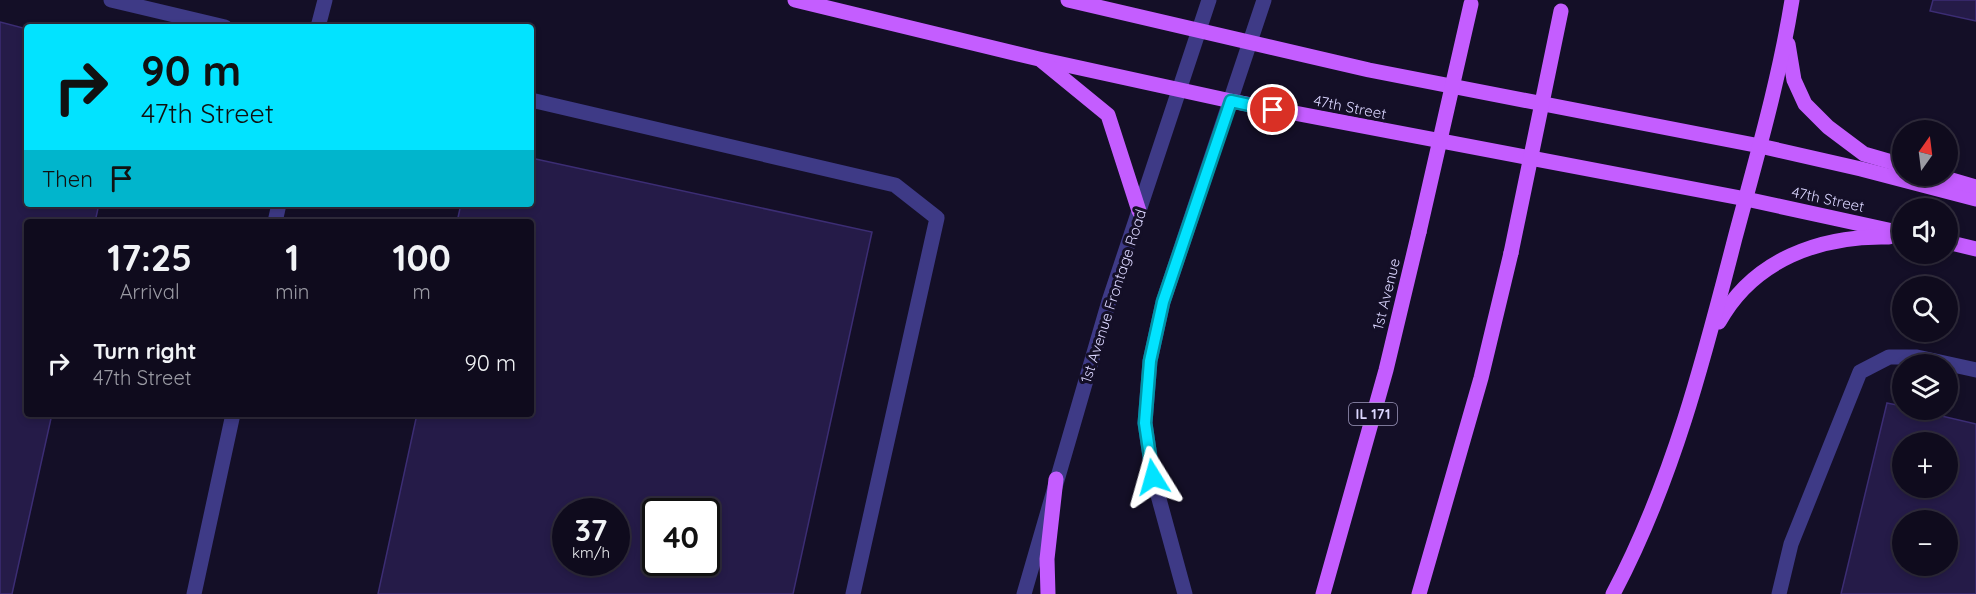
<!DOCTYPE html>
<html lang="en">
<head>
<meta charset="utf-8">
<style>
  body { margin:0; font-family:Quicksand,sans-serif; background:#181426; color:#f1f3f6; height:100vh; display:flex; flex-direction:column; font-size:22px; white-space:nowrap }
  * { box-sizing:border-box; margin:0 }
  p { font-size:20px; color:#9b9ba4 }
  .icon { flex:none; width:33px; height:33px; fill:none; stroke:currentColor; stroke-width:2; stroke-linecap:round; stroke-linejoin:round }
  .map { position:relative; flex:1; overflow:hidden }
  .panel { position:absolute; left:24px; top:219px; width:510px; height:198px; display:flex; flex-direction:column; background:#0f0b1d; border-radius:6px; box-shadow:0 3px 9px #0003,0 0 0 2px #2f2b3b }
  .panel>* { flex:none }
  .hud { position:absolute; left:24px; top:24px; width:510px; height:183px; border-radius:6px; box-shadow:0 3px 9px #0003,0 0 0 2px #2f2b3b; background:#02e3ff; color:#111; overflow:hidden }
  .needle { width:39px; rotate:14deg }
  .tools { position:absolute; left:1892px; top:120px; display:grid; gap:12px }
  .tools a { display:grid; place-items:center; width:66px; height:66px; border-radius:50%; background:#0f0b1d; box-shadow:0 3px 9px #0003,0 0 0 2px #2f2b3b; font-size:30px }
  .speed { position:absolute; left:552px; top:498px; display:flex; gap:12px; font-size:30px; font-weight:700; text-align:center }
  .speed>* { display:grid; place-content:center; width:78px; height:78px; border-radius:50%; background:#0f0b1d; box-shadow:0 3px 9px #0003,0 0 0 2px #2f2b3b; line-height:1 }
  .speed small { font-size:15px; font-weight:400 }
  .speed .limit { border:3px solid #111; border-radius:9px; background:#fff; color:#111 }
  .pin { position:absolute; display:grid; place-items:center; width:51px; height:51px; color:#fff; margin:-26px; border:3px solid #fff; border-radius:50%; box-shadow:0 2px 6px #0007 }
  .me { position:absolute; width:66px; margin:-33px; rotate:352deg; stroke-linejoin:round; filter:drop-shadow(0 0 4px #0008) }
  .turn { display:flex; align-items:center; gap:21px; height:126px; padding:0 18px; font-size:27px }
  .turn .icon { width:78px; height:78px; stroke-width:2.5 }
  .turn b { display:block; font-size:42px; line-height:51px }
  .then { display:flex; align-items:center; height:57px; padding:0 18px; background:#0003; gap:12px; font-size:22px }
  .eta { display:flex; justify-content:space-evenly; align-items:center; height:102px; text-align:center }
  .eta b { font-size:36px; font-weight:800; line-height:42px }
  ul { padding:0; list-style:none }
  li { display:flex; align-items:center; gap:18px; height:84px; padding:0 18px }
  li div { flex:1 }
  li b { display:block; font-size:22px }
  li em { font-style:normal }
  .map>svg:first-child { display:block }
</style>
</head>
<body>
<div class="map">
<svg width="1976" height="594" viewBox="0 0 1976 594">
  <rect width="100%" height="100%" fill="#140f27"/>
  <g fill="#251b48" stroke="#3c2d74" stroke-width="1.5" fill-rule="evenodd">
    <path d="M1933,0H1976V21L1930,11Z"/>
    <path d="M0,22L27,29V204H99L95,222H27V414H52L12,594H0Z"/>
    <path d="M531,158L872,232L793,594H378L417,414H531V222H457L461,204H531ZM566,512H616V562H566ZM656,512H706V562H656Z"/>
    <path d="M1887,403L1902,406V410H1916L1976,424V594H1841ZM1902,442H1947V488H1902ZM1902,520H1947V566H1902Z"/>
  </g>
  <g fill="none" stroke-linecap="round" stroke-linejoin="round">
    <g stroke="#3e3a86" stroke-width="15">
      <path d="M111,0L225,27"/>
      <path d="M318,27L325,0"/>
      <path d="M531,100L895,185L937,218L853,594"/>
      <path d="M275,222L279,204"/>
      <path d="M194,594L233,414"/>
      <path d="M1024,594L1109,301L1209,0"/>
      <path d="M1185,594L1153,477L1145,423L1150,361L1163,302L1264,0"/>
      <path d="M1779,594L1791,544L1860,372L1889,357H1917L1976,370"/>
    </g>
    <g stroke="#c45dff" stroke-width="15">
      <path d="M795,0L1039,59L1231,101L1746,199L1902,233"/>
      <path d="M1068,0L1369,70L1760,146L1861,169L1976,199"/>
      <path d="M1788,44L1794,80L1805,104L1828,127L1864,154L1902,165"/>
      <path d="M1042,61L1108,115L1139,211"/>
      <path d="M1938,176L1976,187"/>
      <path d="M1947,242L1976,249"/>
      <path d="M1719,322C1753,260 1820,235 1889,237"/>
      <path d="M1048,594L1047,559L1056,479"/>
      <path d="M1323,594L1386,370L1419,232"/>
      <path d="M1419,594L1481,378L1511,253"/>
      <path d="M1613,594C1672,483 1704,359 1735,238C1756,159 1779,81 1792,0"/>
    </g>
    <g stroke="#c45dff" stroke-width="15">
      <path d="M1419,232L1471,4"/>
      <path d="M1511,253L1561,11"/>
    </g>
  </g>
  <g fill="none" stroke-linecap="round" stroke-linejoin="round">
    <g stroke="#0194a6" stroke-width="15">
      <path id="route" d="M1153,477L1145,423L1150,361L1163,302L1231,101L1273,110"/>
    </g>
    <use href="#route" stroke="#02e3ff" stroke-width="10"/>
  </g>
  <g text-anchor="middle" dominant-baseline="central" stroke-width="6" stroke-linejoin="round" paint-order="stroke">
    <rect fill="#140f27" stroke="#9f9abe" stroke-width="1.5" x="1349" y="403" width="48" height="22" rx="4.5"/>
    <g font-size="14" font-weight="bold" fill="#dbd6ff">
      <text x="1373" y="414">IL 171</text>
    </g>
    <g font-size="15" fill="#dbd6ff" stroke="#140f27">
      <text transform="translate(1350 107) rotate(11)">47th Street</text>
      <text transform="translate(1828 199) rotate(12)">47th Street</text>
      <text transform="translate(1386 294) rotate(-76)">1st Avenue</text>
      <text transform="translate(1113 296) rotate(-72)">1st Avenue Frontage Road</text>
    </g>
  </g>
</svg>
<div class="tools">
<a><svg class="needle" viewBox="-14 -14 28 28"><path d="M0-13l5 13h-10z" fill="#e53935"/><path d="M0 13l5-13h-10z" fill="#9b9ba4"/></svg></a>
<a><svg class="icon" aria-label="sound" viewBox="0 0 24 24"><path d="M4 9h4l5-4v14l-5-4H4zM17 9q2 3 0 6"/></svg></a>
<a><svg class="icon" aria-label="search" viewBox="0 0 24 24"><circle cx="10" cy="10" r="6"/><path d="M15 15l6 6"/></svg></a>
<a><svg class="icon" aria-label="layers" viewBox="0 0 24 24"><path d="M12 4l9 5-9 5-9-5zM3 14l9 5 9-5"/></svg></a>
<a>+</a>
<a>−</a>
</div>
<div class="speed"><div>37<small>km/h</small></div><div class="limit">40</div></div>
<div class="pin" style="left:1273px;top:110px;background:#d93025"><svg class="icon" aria-label="arrive" viewBox="0 0 24 24"><path d="M6 21V4h12l-3 4 3 4H6"/></svg></div>
<svg class="me" style="left:1153px;top:477px" viewBox="-20 -20 40 40"><path d="M0-17L14 15 0 8-14 15z" fill="#02e3ff" stroke="#fff" stroke-width="4"/></svg>
<div class="hud">
<div class="turn"><svg class="icon" aria-label="right" viewBox="0 0 24 24"><path d="M7 20v-9h11M14 6l5 5-5 5"/></svg><div><b>90 m</b>47th Street</div></div>
<div class="then">Then<svg class="icon" aria-label="arrive" viewBox="0 0 24 24"><path d="M6 21V4h12l-3 4 3 4H6"/></svg></div>
</div>
<section class="panel">
<div class="eta">
<div><b>17:25</b><p>Arrival</p></div>
<div><b>1</b><p>min</p></div>
<div><b>100</b><p>m</p></div>
</div>
<ul>
<li><svg class="icon" aria-label="right" viewBox="0 0 24 24"><path d="M7 20v-9h11M14 6l5 5-5 5"/></svg><div><b>Turn right</b><p>47th Street</p></div><em>90 m</em></li>
</ul>
</section>
</div>
</body>
</html>
